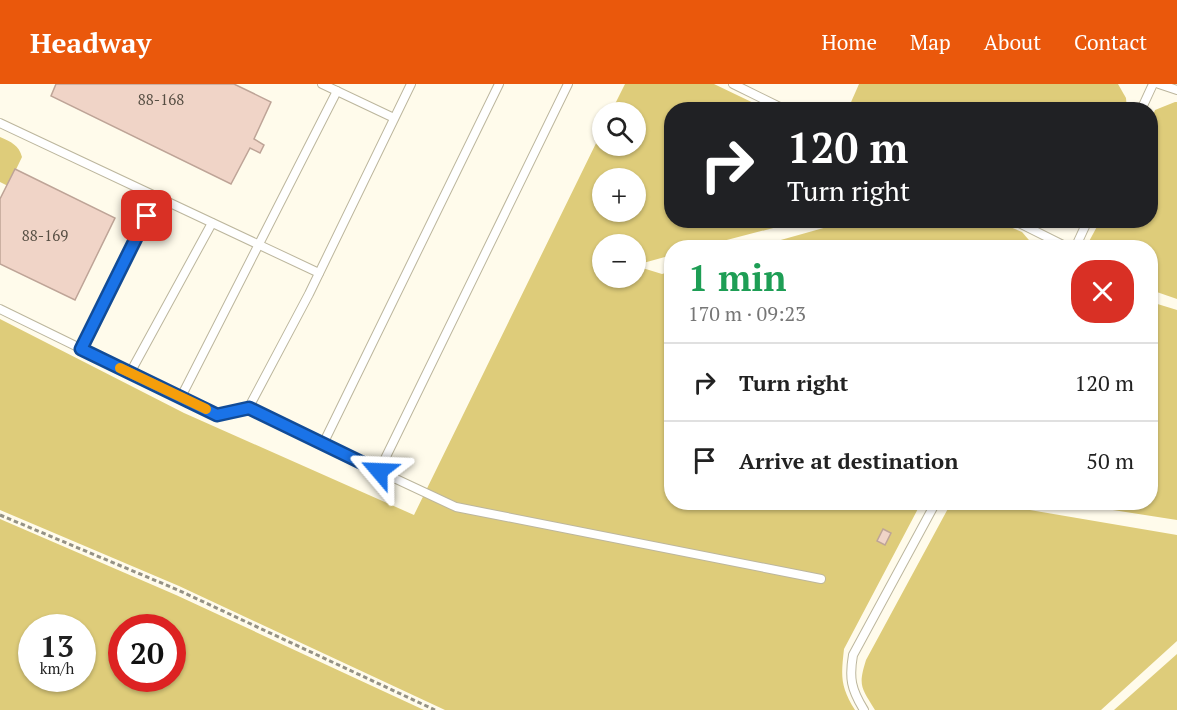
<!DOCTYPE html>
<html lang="en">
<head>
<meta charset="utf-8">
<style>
  body { margin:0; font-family:"PT Serif",serif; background:#f6f6f6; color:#222; height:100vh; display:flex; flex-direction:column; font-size:22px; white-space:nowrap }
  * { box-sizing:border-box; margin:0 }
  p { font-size:20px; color:#767676 }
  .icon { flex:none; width:33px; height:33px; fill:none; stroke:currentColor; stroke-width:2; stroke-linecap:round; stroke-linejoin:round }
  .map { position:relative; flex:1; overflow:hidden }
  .drawer { position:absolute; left:664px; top:156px; width:494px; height:270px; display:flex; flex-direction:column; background:#fff; border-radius:24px; box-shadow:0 2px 4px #0004 }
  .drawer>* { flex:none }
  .top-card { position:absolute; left:664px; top:18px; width:494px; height:126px; border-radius:24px; box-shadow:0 2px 4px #0004; background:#202124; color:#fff; overflow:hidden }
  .controls { position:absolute; left:592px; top:18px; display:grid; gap:12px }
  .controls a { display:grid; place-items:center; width:54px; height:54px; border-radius:50%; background:#fff; box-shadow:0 2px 4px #0004; font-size:30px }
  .speed { position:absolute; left:18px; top:530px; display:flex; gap:12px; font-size:30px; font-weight:700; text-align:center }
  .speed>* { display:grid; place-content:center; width:78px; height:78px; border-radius:50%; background:#fff; box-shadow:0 2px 4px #0004; line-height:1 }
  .speed small { font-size:15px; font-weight:400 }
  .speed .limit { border:9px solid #d22; background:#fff; color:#111 }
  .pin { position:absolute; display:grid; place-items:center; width:51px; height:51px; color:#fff; margin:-26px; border-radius:12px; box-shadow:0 3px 9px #0006 }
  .me { position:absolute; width:66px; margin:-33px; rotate:296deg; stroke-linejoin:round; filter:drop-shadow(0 0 4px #0008) }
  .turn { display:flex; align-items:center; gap:21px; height:126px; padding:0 24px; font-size:27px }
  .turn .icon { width:78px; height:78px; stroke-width:2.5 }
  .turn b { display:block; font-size:42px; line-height:51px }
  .round { display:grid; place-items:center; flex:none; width:63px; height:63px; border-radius:24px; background:#f6f6f6 }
  .headline { display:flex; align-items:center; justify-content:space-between; height:102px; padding:0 24px }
  h1 { font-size:36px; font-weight:800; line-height:45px; color:#1e9e55 }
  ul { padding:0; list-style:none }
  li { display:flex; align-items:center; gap:18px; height:78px; padding:0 24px; border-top:2px solid #e0e0e0 }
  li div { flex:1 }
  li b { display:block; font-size:22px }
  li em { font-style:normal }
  header { display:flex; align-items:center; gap:36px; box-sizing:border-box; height:84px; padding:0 30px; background:#ea580c; color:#fff }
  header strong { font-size:28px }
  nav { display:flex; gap:33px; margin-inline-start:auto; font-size:21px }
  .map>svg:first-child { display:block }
</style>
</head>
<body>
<header>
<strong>Headway</strong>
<nav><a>Home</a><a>Map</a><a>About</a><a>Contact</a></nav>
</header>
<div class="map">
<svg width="1177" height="626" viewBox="0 0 1177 626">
  <rect width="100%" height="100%" fill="#fffbeb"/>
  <g fill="#decc7a" fill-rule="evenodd">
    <path d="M625,0H714L766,25L672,26V136L800,137L700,163L672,164V171L636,181V160H603V194H636V182L662,190L672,187V418L921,419L844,565C841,592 840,602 855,626H445L179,502L0,426V235L184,329L414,431L603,45V62H636V28H611ZM603,94H636V128H603Z"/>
    <path d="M859,0H1118L1126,14L1127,25H848Z"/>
    <path d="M1175,18H1177V215L1151,206L1150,164L1086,163L1100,137L1150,136L1151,37L1155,26Z"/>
    <path d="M0,53C11,58 19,61 22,73L8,102L0,98Z"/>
    <path d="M852,136L996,137L1022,148L1035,163H756Z"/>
    <path d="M1151,218L1177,226V436L1068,419L1150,418Z"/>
    <path d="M951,419H1007L1024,425L1177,451V557L1101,626H875C861,603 858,602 866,576Z"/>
    <path d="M0,435L176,511L424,626H0ZM32,543H82V594H32ZM122,543H172V594H122Z"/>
    <path d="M1177,570V626H1114Z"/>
  </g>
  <g fill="#f0d4c7" stroke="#bea497" stroke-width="1.5">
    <path d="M56,0H234L271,18L254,55L264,61L260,69L250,64L231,100L51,12Z"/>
    <path d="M15,85L115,134L75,216L0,180V115Z"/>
    <path d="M883,445L891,449L885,461L877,457Z"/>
  </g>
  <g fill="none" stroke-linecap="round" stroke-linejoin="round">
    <g stroke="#bcb69d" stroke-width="10">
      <g id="lane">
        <path d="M322,0L394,34"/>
        <path d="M733,0L786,26"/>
        <path d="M1159,0L1177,6"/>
        <path d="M1141,26L1153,0"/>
        <path d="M0,39L319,189"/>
        <path d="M1013,136L1069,164"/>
        <path d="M1075,164L1088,136"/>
        <path d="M0,225L217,331L249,323L309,210L411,0"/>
        <path d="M81,265L156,113"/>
        <path d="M130,289L212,139"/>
        <path d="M181,313L337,7"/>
        <path d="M249,323L379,387L568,0"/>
        <path d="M323,360L499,0"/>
        <path d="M379,387L456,423L821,495"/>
        <path d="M864,626C851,605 849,594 853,571L936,418"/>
      </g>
    </g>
    <path stroke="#959285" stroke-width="3" stroke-dasharray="4.5 3" stroke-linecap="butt" d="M0,431L178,506L435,626"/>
    <use href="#lane" stroke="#fff" stroke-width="8"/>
  </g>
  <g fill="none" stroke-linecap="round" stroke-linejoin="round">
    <g stroke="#114b97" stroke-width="15">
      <path id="route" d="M147,132L81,265L217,331L249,324L379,387"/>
    </g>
    <use href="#route" stroke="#1a73e8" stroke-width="10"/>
    <path stroke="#f59e0b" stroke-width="10" d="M120,284L206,325"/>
  </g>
  <g text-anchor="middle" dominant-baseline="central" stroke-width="5" stroke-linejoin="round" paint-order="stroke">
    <g font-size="15" fill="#564e43">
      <text x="161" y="15">88-168</text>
      <text x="45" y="151">88-169</text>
    </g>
  </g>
</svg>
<div class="controls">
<a><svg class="icon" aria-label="search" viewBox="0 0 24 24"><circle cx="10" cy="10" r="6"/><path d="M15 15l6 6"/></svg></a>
<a>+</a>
<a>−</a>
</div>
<div class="speed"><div>13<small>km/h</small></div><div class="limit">20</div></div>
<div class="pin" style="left:147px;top:132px;background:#d93025"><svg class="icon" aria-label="arrive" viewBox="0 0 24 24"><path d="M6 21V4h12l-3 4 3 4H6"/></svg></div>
<svg class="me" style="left:379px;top:387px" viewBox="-20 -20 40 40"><path d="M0-17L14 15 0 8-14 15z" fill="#1a73e8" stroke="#fff" stroke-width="4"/></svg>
<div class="top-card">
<div class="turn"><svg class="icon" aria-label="right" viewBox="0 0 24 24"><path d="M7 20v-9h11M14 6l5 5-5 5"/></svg><div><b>120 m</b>Turn right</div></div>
</div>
<section class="drawer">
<div class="headline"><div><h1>1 min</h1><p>170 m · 09:23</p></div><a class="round" style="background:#d93025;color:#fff"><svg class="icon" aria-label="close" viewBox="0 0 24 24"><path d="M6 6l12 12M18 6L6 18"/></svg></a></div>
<ul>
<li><svg class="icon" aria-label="right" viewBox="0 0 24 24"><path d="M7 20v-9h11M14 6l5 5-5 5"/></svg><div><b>Turn right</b></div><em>120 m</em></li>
<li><svg class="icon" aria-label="arrive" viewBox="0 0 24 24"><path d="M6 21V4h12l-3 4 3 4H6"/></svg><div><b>Arrive at destination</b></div><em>50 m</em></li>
</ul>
</section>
</div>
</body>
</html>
